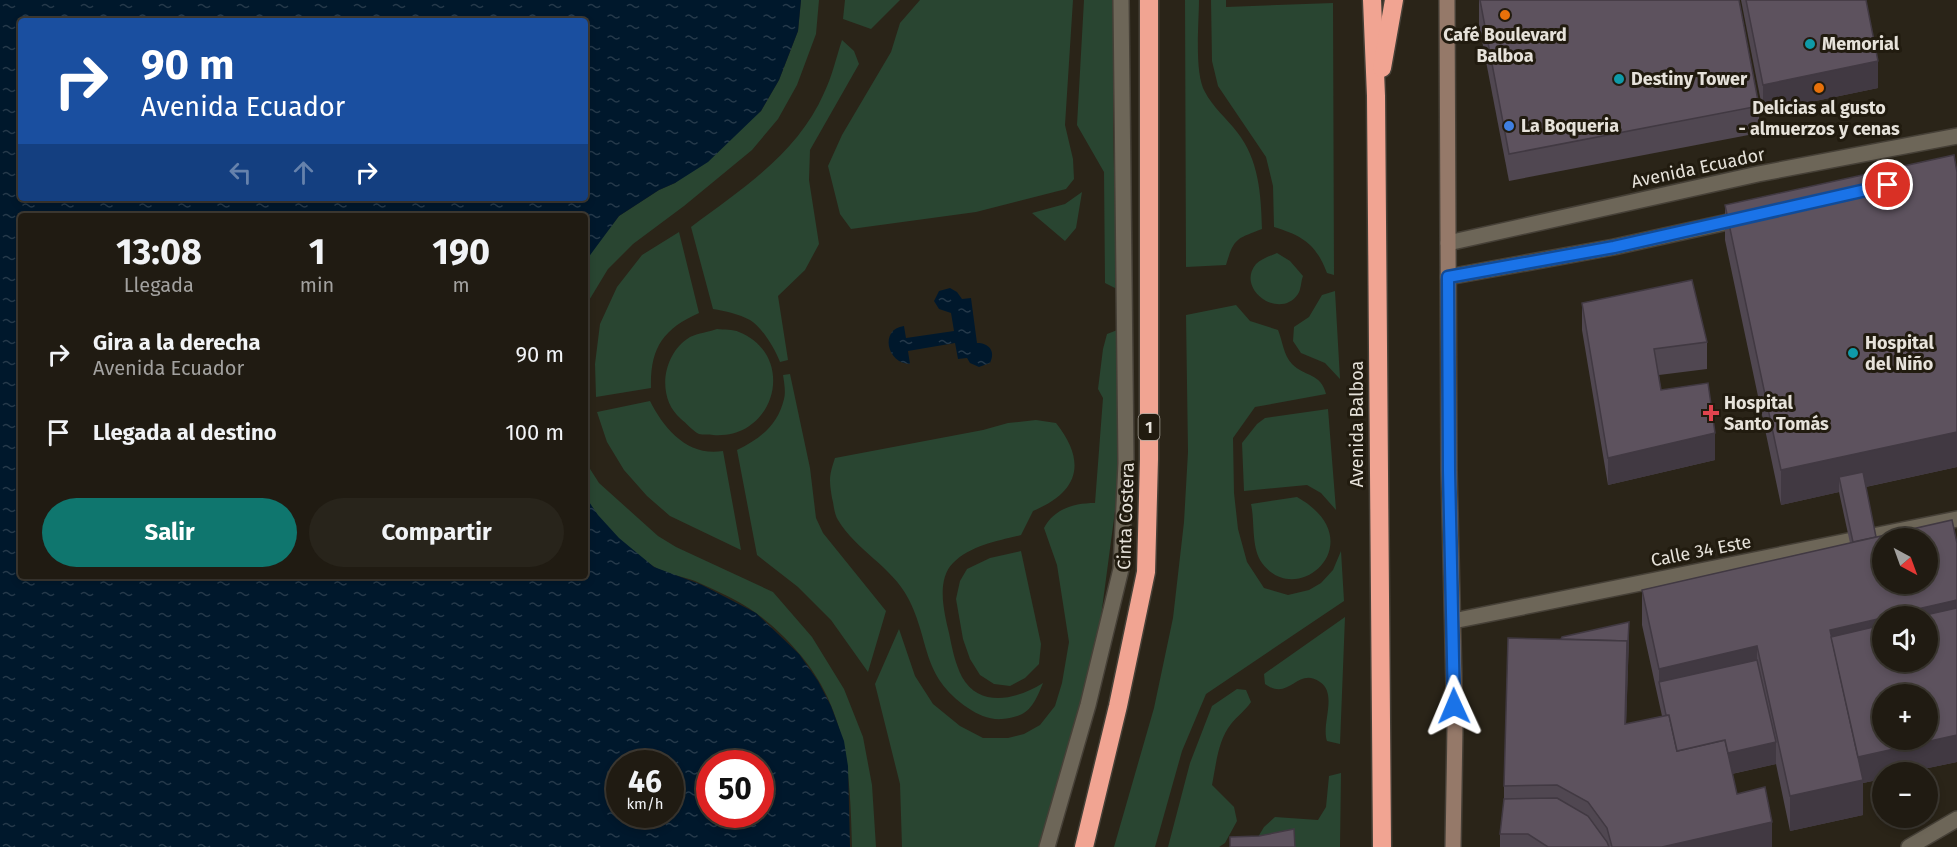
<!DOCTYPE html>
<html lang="es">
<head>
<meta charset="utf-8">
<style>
  body { margin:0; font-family:"Fira Sans",sans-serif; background:#28241b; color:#f1f3f6; height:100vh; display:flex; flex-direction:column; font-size:22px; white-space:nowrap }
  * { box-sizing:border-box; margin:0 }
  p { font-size:20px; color:#a2a19f }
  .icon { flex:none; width:33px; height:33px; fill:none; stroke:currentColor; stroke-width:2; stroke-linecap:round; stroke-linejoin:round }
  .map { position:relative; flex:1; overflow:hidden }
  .side { position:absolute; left:18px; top:213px; width:570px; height:366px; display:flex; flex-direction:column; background:#201b12; border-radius:6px; box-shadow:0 3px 9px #0003,0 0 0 2px #3d3932 }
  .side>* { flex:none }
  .banner { position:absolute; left:18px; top:18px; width:570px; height:183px; border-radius:6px; box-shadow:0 3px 9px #0003,0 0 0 2px #3d3932; background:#1a4fa0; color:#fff; overflow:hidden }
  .needle { width:39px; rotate:139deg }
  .buttons { position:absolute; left:1872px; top:528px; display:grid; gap:12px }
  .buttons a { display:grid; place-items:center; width:66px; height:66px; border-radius:50%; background:#201b12; box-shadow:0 3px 9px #0003,0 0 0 2px #3d3932; font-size:30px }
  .speed { position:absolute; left:606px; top:750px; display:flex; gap:12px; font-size:30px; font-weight:700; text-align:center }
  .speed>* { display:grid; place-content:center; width:78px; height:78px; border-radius:50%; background:#201b12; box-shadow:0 3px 9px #0003,0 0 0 2px #3d3932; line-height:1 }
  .speed small { font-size:15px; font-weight:400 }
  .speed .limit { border:9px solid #d22; background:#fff; color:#111 }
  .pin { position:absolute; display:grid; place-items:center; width:51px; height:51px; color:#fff; margin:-26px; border:3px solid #fff; border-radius:50%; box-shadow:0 2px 6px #0007 }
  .me { position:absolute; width:66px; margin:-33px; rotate:359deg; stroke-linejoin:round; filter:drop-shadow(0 0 4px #0008) }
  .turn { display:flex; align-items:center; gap:21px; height:126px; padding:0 24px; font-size:27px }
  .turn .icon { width:78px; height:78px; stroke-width:2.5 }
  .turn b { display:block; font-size:42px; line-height:51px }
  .lanes { display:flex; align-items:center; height:57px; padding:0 24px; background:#0003; justify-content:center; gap:30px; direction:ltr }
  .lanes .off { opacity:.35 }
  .eta { display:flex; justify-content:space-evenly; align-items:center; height:102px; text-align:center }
  .eta b { font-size:36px; font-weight:700; line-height:42px }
  .action { display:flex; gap:12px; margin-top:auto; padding:12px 24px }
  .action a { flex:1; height:69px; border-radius:36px; background:#0f766e; color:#fff; font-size:24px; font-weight:700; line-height:69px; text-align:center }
  .action a+a { background:#28241b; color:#f1f3f6 }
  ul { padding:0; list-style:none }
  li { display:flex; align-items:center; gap:18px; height:78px; padding:0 24px }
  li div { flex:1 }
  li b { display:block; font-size:22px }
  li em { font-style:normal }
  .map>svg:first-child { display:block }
</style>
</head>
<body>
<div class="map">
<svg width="1957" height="847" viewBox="0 0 1957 847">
  <defs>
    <pattern id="water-ripples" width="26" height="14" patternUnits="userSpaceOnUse" patternTransform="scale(1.5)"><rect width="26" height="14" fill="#00182c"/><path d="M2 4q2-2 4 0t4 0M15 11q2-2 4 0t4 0" fill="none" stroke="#25394a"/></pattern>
  </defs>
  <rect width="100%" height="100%" fill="#2a2418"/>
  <g fill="#294531">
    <path d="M801,0H819L816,34L797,85L778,119L752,150L684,206L633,244L608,269L585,307V260L619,216L659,190L675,183L761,111L779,80L798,31Z"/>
    <path d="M845,0H900L871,29L843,19Z"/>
    <path d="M920,0H1073L1065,125L1073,159L1074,179L1066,189L976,212L851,229L840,214L828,166L842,135L891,52L900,23Z"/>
    <path d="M1084,0H1113V128L1117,289L1105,283L1104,172L1077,125Z"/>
    <path d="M1185,0H1199C1199,23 1194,73 1205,92C1212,106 1227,119 1237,132C1259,160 1261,194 1262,229C1236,239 1234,238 1226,265L1186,267Z"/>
    <path d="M1211,0H1226V7L1333,3L1334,275L1327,273C1316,244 1303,236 1274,227L1273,186L1266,157L1218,86L1212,61Z"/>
    <path d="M842,40L854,51L859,64L810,150L809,180L819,244L805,270L778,296L788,360L780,362C775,349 762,327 750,320C739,314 725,311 713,309L691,227C742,189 798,153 824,93C832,77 836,58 842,40Z"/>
    <path d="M1082,192L1076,228L1065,241L1032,213L1065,204Z"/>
    <path d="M679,232L699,313C663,329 650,348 651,388L596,397L595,364L600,324L617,287L642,255Z"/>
    <path d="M1277,253L1290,261L1303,276C1301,281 1301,290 1298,294C1280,321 1235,289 1256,264C1261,259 1270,256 1277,253Z"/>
    <path d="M1335,291L1340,379L1325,363L1301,353L1293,341L1294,327L1309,317L1322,295Z"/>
    <path d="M1236,305L1250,321L1278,330C1283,342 1283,354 1292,364C1305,377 1321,373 1326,394L1255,407L1233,438L1234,493L1238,529L1247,562L1264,588L1288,595L1309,590L1321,583L1333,570L1341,551L1344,601L1206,694L1182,751L1155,847H1114L1154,708L1173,618L1184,522L1188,452L1186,315Z"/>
    <path d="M717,329C724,330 733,329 739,332C798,356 775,440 713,435C709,434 703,435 699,434C693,431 686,423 681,419C656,398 662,354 690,337C698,333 709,332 717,329Z"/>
    <path d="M1120,329L1123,434L1117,496L1100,624L1071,744L1040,847H902L900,784L875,684L899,629L915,676L933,704L960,726L983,738H1008L1024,734L1040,725L1055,706L1062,683L1069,642L1057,565L1044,528C1054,509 1074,503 1095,503L1103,398L1098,389L1103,349L1107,334Z"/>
    <path d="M790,374L810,468L816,518L823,533L886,611L868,672L831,620L798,587L757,555L737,450C760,439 778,425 784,399C786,392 784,382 783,375Z"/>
    <path d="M650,401C664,429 688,457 723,451L741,550L670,516L647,496L624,470L607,442L597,412Z"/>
    <path d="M1328,409L1336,510L1321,493L1307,485L1244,491L1242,443L1257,424L1265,418Z"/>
    <path d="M1036,420L1056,423C1087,462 1079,492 1033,511L1021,535C998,541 971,545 953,563C936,580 944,612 949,633C952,648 955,663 962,677C980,709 1018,699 1043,683C1034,705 1029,717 1002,719C990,720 978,715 968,708C920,675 931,642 908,598C892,567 856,550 838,520C834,514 834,505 832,498C829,479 829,476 835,458L983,430L1008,423Z"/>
    <path d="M585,461L599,483L658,536L676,547L773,592L812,637L844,689L863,737L872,785L876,847H852C850,774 848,708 796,650C785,637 770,623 756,613C738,600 715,590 695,581C682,576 665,574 653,566C631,552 597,521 586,498C582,489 585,472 585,461Z"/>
    <path d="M1297,497C1375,541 1297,611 1262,563C1251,548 1255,522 1251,504Z"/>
    <path d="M1021,551L1041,644L1039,664L1025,678L1010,686L994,684L980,675L970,659L963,639L956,599L960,581L967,569L990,558Z"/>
    <path d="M1345,617L1340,744L1327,741C1321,724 1338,694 1320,682C1297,666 1290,702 1265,684L1264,674Z"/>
    <path d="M1237,689L1246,690L1251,702C1245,711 1237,716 1231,724C1218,740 1216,765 1212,785L1234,807L1237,821L1225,843L1219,847H1168L1190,763L1212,706Z"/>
    <path d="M1341,773L1340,847H1252L1264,827L1275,817L1318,820L1326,807L1329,776Z"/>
  </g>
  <g fill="url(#water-ripples)" fill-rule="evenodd">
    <path d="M0,0H801L798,31L779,80L761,111L708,162L675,183L659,190L619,216L585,262V216H21V576H585V496L598,515L619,538L654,567L702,585L756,613L799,654L818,681L831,706L844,741L848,766L850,847H0ZM21,21H585V198H21ZM620,764H670V814H620ZM710,764H760V814H710Z"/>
    <path d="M950,288L957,292L962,299L971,298L977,343C989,343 996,351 990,363L979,367L970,363L967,358L958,359L955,343L908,351L910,364C887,364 879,329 904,326L906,338L954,331L951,313L939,309L934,301L939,291Z"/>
  </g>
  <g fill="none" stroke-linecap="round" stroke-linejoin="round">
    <g stroke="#464037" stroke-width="18">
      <path id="lane" d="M1047,847L1088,705L1121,569L1126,463L1121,0"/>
    </g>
    <g stroke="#464037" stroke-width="18">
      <g id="street">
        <path d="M1448,243L1758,174L1957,136"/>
        <path d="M1448,277L1614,247L1746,218"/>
        <path d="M1453,621L1957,519"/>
        <path d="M1909,847L1957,819"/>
      </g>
    </g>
    <g stroke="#464037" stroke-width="18">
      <path id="secondary" d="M1447,0L1449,471L1455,727L1453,847"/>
    </g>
    <g stroke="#464037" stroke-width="21">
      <g id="highway">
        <path d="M1372,0L1376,96L1382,847"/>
        <path d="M1382,68L1394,0"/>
        <path d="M1084,847L1118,706L1146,572L1149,459V0"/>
      </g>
    </g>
    <use href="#lane" stroke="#6d6658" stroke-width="15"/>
    <use href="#street" stroke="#6d6658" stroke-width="15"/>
    <use href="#secondary" stroke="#957969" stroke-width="15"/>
    <use href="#highway" stroke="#f1a492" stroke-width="18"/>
  </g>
  <g fill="#504751">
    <path d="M1479,0L1759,106V133L1509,181L1479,25Z"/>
    <path d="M1741,0H1866L1878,88L1763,112Z"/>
    <path d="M1957,172V467L1866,487L1876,537L1957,762L1909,772H1882V779L1863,783V815L1790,831L1776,764L1732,774L1737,794L1772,847H1500V834L1504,799V786L1561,639L1629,637L1626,724L1662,716L1642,625V590L1850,543L1839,492L1781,505L1725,240V205Z"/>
    <path d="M1582,303L1707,342V369L1659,375L1661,390L1715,460L1608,485L1582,330Z"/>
  </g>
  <g fill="#413942">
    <path d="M1878,61V88L1763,112V85Z"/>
    <path d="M1957,432V467L1842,492L1839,477V492L1781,505V470Z"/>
    <path d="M1715,433V460L1608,485V458Z"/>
    <path d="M1957,600V635L1928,616H1887Z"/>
    <path d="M1882,618V652L1830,665V630Z"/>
    <path d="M1629,637L1625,759L1627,641Z"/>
    <path d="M1757,646V681L1659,682V669Z"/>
    <path d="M1957,735V762L1909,772H1882V779L1863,783V815L1790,831V796L1856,758Z"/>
    <path d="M1776,742V764L1677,786V765Z"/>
    <path d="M1772,822V847H1662Z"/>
  </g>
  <g fill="#5d525e" stroke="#413942" stroke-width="1.5" fill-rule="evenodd">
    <path d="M1480,0H1739L1759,106L1509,154Z"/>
    <path d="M1746,0H1866L1878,61L1763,85Z"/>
    <path d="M1954,155L1957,172V432L1781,470L1725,205Z"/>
    <path d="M1692,280L1707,342L1654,349L1661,390L1708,383L1715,433L1608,458L1582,303Z"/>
    <path d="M1863,472L1876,537L1853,542L1839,477Z"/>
    <path d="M1952,520L1957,543V600L1887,616H1882V618L1830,630L1863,780L1790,796L1757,646L1659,669L1642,590ZM1882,538H1928V584H1882Z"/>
    <path d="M1957,608V735L1858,757L1831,637L1882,625V662H1928V616H1921ZM1882,694H1928V740H1882Z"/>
    <path d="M1629,622L1627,661V641L1561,639L1562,637Z"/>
    <path d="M1508,638L1627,641L1625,724L1669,715L1677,751L1725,740L1737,794L1765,787L1772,822L1662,847H1612L1607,828L1588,802L1557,785L1504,786Z"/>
    <path d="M1757,660L1776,742L1728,753L1725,740L1677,751L1669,715H1666L1659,682Z"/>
    <path d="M1557,798L1588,816L1607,842L1609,847H1548L1528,834H1500L1504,799Z"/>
    <path d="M1294,829L1295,847H1230V837L1259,836Z"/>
  </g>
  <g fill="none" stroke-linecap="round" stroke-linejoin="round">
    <g stroke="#114b97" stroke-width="15">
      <path id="route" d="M1454,706L1449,471L1448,277L1614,247L1888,185"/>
    </g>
    <use href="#route" stroke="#1a73e8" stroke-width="10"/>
  </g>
  <g fill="#e8710a" stroke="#211b0f" stroke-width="2">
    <circle cx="1505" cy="15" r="6"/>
    <circle cx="1819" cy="88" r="6"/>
  </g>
  <g fill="#0f9aa8" stroke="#211b0f" stroke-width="2">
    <circle cx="1810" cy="44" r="6"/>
    <circle cx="1619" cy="79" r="6"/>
    <circle cx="1853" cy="353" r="6"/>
  </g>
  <circle fill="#3f7fe0" stroke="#211b0f" stroke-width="2" cx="1509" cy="126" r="6"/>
  <path fill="#e0444e" stroke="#211b0f" stroke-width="2" d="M1708 404h6v6h6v6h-6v6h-6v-6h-6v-6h6z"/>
  <g text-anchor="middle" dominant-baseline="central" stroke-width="6" stroke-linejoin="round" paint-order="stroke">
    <rect fill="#211b0f" stroke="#aba69d" stroke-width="1.5" x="1138.5" y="414" width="21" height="26" rx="4.5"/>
    <g font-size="16" font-weight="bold" fill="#e6e2da">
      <text x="1149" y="427">1</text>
    </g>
    <g font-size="18" font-weight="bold" fill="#e6e2da" stroke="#211b0f" text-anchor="start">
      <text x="1505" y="35" text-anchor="middle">Café Boulevard<tspan x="1505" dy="21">Balboa</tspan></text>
      <text x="1822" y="44">Memorial</text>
      <text x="1631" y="79">Destiny Tower</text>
      <text x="1819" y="108" text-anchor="middle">Delicias al gusto<tspan x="1819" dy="21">- almuerzos y cenas</tspan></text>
      <text x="1521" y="126">La Boqueria</text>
      <text x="1865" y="343">Hospital<tspan x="1865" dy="21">del Niño</tspan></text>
      <text x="1724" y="403">Hospital<tspan x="1724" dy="21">Santo Tomás</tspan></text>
    </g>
    <g font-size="18" fill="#e6e2da" stroke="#211b0f">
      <text transform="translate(1698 168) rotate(-12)">Avenida Ecuador</text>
      <text transform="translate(1357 424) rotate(-90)">Avenida Balboa</text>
      <text transform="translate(1126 516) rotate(-88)">Cinta Costera</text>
      <text transform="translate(1701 551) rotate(-11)">Calle 34 Este</text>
    </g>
  </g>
</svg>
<div class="buttons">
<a><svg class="needle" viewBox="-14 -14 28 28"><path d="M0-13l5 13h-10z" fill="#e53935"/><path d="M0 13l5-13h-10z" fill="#a2a19f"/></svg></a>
<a><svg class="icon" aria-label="sound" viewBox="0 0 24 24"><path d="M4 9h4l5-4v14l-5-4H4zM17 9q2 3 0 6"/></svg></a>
<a>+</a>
<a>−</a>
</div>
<div class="speed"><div>46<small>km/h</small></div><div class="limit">50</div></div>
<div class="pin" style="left:1888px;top:185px;background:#d93025"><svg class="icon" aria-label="arrive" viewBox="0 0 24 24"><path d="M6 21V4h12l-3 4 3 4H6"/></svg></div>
<svg class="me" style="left:1454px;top:706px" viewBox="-20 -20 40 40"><path d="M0-17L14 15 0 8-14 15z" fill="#1a73e8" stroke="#fff" stroke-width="4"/></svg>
<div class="banner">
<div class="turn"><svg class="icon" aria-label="right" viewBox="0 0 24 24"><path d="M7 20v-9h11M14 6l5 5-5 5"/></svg><div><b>90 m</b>Avenida Ecuador</div></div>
<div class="lanes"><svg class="icon off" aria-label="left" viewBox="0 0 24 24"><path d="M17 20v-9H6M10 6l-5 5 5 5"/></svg><svg class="icon off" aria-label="ahead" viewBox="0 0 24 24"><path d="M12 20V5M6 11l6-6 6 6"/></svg><svg class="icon" aria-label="right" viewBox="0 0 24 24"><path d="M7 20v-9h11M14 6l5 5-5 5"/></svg></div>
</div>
<section class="side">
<div class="eta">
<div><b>13:08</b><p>Llegada</p></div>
<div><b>1</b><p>min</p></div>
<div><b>190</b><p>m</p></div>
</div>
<ul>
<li><svg class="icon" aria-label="right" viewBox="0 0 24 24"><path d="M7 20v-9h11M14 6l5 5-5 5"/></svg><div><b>Gira a la derecha</b><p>Avenida Ecuador</p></div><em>90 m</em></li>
<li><svg class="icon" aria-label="arrive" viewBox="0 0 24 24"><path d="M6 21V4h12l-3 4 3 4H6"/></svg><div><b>Llegada al destino</b></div><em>100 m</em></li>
</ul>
<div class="action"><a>Salir</a><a>Compartir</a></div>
</section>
</div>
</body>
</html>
